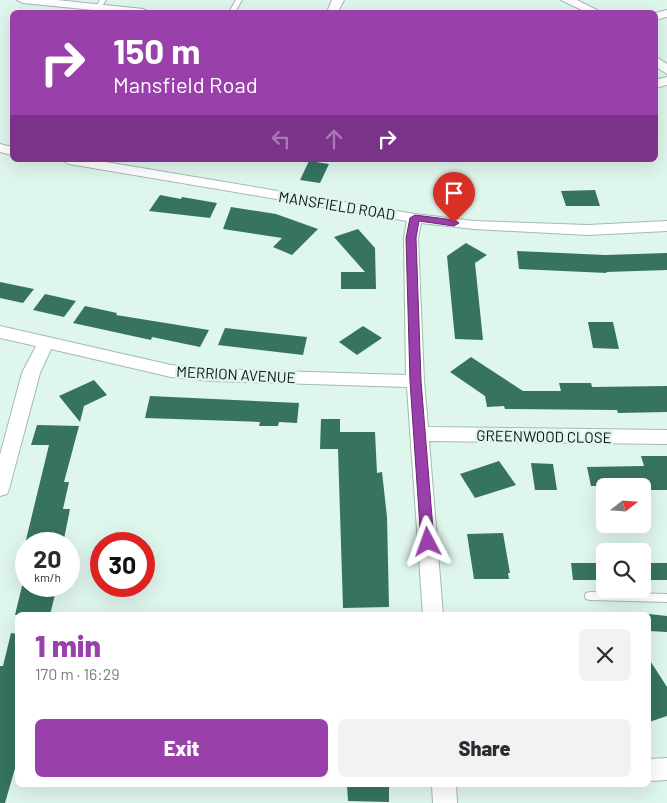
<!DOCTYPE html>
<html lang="en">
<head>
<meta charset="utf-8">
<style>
  body { margin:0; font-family:Barlow,sans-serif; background:#f2f2f3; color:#2b2b33; height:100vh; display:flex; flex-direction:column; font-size:19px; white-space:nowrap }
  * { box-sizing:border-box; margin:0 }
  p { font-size:16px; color:#7c7c81 }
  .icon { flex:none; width:28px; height:28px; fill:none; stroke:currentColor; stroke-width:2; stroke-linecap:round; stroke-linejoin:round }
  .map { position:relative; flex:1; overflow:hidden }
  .panel { position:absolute; left:15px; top:612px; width:636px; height:175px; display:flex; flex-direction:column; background:#fff; border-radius:8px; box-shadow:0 5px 20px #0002 }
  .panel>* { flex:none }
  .top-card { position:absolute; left:10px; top:10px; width:648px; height:152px; border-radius:8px; box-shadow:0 5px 20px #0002; background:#9940ab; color:#fff; overflow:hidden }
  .needle { width:32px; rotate:73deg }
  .controls { position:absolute; left:596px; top:478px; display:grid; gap:10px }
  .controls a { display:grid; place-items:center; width:55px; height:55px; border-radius:8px; background:#fff; box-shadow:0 5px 20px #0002; font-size:25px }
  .speed { position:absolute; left:15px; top:532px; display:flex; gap:10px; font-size:25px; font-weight:700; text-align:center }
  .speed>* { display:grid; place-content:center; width:65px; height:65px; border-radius:50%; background:#fff; box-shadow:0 5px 20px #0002; line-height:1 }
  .speed small { font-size:12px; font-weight:400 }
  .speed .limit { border:8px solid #d22; background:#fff; color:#111 }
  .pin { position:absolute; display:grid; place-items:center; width:42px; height:42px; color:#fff; margin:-51px -21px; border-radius:50% 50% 50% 0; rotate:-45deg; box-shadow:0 0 5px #0007 }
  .pin .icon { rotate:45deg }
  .me { position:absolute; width:55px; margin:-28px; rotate:356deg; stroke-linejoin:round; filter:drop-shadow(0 0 4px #0008) }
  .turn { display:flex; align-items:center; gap:18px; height:105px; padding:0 20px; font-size:22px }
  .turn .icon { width:65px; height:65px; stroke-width:2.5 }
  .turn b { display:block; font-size:35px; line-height:42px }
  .lanes { display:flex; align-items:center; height:48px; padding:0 20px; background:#0003; justify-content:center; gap:25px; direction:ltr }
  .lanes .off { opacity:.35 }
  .round { display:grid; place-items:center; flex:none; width:52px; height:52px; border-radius:8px; background:#f2f2f3 }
  .head { display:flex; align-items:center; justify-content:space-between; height:85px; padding:0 20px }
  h1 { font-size:30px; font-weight:800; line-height:38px; color:#9940ab }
  .action { display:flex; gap:10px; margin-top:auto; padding:10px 20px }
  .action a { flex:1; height:58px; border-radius:8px; background:#9940ab; color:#fff; font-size:20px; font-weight:800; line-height:58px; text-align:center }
  .action a+a { background:#f2f2f3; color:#2b2b33 }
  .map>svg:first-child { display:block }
</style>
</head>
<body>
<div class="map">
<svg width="667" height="803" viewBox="0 0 667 803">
  <rect width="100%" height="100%" fill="#dff6ed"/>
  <g fill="#367360">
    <path d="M309,161L329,164L320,183L300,180Z"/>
    <path d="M595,190L600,206H566L561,191Z"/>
    <path d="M160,195L181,199L182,197L217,203L210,218L149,211Z"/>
    <path d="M231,207L276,214L318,229L292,255L273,247L282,238L223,229Z"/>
    <path d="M358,229L375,248L376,289H341V272H365L334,237Z"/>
    <path d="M466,243L487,255L475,263L483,340L455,339L447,256Z"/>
    <path d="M517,251L605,255L667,253V270L606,272L607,273L519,269Z"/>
    <path d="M0,282L34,289L23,303L0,298Z"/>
    <path d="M45,294L76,301L64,317L33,310Z"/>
    <path d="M85,306L117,313L116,315L209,330L200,347L152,337L151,340L73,323Z"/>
    <path d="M588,322H613L619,349L593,348Z"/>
    <path d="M363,326L382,338L357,355L339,342Z"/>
    <path d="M225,328L307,337L303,355L218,345Z"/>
    <path d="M471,357L523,391H561L559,383H591L592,387L667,386V412L618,413L617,410L505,409L504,406L487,407L485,396L450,372Z"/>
    <path d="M94,380L107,395L84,406L80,422L59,396Z"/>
    <path d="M150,396L299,403L297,423L279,422L278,426H259L260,422L145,418Z"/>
    <path d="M321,419H340V432H375L377,473L382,472L387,517L389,607L343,608L338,449H320Z"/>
    <path d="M37,425L79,426L64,482H69L63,509H70L63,544H25L49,445H31Z"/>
    <path d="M641,456H667V490H650L649,486H591L587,467L644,466Z"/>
    <path d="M499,461L516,485L475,498L460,474Z"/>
    <path d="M531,463L553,464L557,490H535Z"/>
    <path d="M503,533L510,573H508L509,579H474L467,534Z"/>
    <path d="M571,563H605V580H573Z"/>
    <rect x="642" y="563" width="25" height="17"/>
    <path d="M22,586H57L50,615H15Z"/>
    <path d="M649,614L667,616V632L649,631Z"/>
    <path d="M11,633L18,634V765H16L5,803H0V666H3Z"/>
    <path d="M649,659L667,687V716L649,722Z"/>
    <path d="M347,785H389V802L348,801Z"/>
  </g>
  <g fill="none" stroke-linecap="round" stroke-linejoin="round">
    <g stroke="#a4bab1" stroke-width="2">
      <g id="service">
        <path d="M100,0H106L100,9H96L95,8Z"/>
        <path d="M236,0H242L235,12H229Z"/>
        <path d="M590,592L667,594V602L590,600L586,599L585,596L586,593Z"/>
      </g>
    </g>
    <g stroke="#a4bab1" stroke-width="2">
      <g id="minor">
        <path d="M17,0H57L143,9L149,12H114L23,3Z"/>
        <path d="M332,0H344L338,12H327Z"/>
        <path d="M561,0H577L601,12H586Z"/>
        <path d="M667,10V17L655,20V13Z"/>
        <path d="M655,56L667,64V74L655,66Z"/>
        <path d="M667,77V85L655,88V80Z"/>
        <path d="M0,144L12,147V155L0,152Z"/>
        <path d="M62,160H94L415,214L474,221L588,225L667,221V231L588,235L474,229L421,223L418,238L424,381L428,427L667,430V444L429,441L443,615H423L407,387L212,381L171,377L51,349L40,373L9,489L7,494L0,496V455L22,373L36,346L0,338V326L171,365L212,369L406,375L404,238L407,221L69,164Z"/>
        <path d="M667,758V780L649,781V759Z"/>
        <path d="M432,785H456L457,803H433Z"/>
      </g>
    </g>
    <use href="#service" fill="#fff" fill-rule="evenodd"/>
    <use href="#minor" fill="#fff" fill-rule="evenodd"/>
  </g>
  <path fill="#9940ab" stroke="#632a6f" d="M415,215L454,220L459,223L454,226L419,221L416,238L421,381L434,542L432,546L428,548L423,546L421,542L410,381L406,238L410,218Z"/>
  <g text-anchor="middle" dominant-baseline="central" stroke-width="5" stroke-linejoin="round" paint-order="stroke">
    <g font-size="15" fill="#09110f" stroke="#dff6ed">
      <text transform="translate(337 205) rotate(9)">MANSFIELD ROAD</text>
      <text transform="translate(236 374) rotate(3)">MERRION AVENUE</text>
      <text transform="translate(544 436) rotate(1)">GREENWOOD CLOSE</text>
    </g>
  </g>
</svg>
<div class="controls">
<a><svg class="needle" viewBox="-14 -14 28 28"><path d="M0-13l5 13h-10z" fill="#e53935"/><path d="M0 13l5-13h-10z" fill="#7c7c81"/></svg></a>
<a><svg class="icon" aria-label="search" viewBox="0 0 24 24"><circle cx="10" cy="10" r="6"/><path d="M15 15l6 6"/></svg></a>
</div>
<div class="speed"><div>20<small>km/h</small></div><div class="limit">30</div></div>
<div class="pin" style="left:454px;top:223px;background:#d93025"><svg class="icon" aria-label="arrive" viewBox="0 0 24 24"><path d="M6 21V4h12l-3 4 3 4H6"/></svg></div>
<svg class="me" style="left:428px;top:542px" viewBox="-20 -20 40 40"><path d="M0-17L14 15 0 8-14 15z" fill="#9940ab" stroke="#fff" stroke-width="4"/></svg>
<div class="top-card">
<div class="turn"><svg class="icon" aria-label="right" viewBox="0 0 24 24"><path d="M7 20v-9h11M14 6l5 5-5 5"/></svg><div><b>150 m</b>Mansfield Road</div></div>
<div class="lanes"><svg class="icon off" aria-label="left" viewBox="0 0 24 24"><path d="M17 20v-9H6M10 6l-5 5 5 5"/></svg><svg class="icon off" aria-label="ahead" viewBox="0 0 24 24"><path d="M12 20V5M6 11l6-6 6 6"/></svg><svg class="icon" aria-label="right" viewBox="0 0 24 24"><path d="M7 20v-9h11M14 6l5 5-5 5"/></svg></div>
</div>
<section class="panel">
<div class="head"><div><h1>1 min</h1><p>170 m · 16:29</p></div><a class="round"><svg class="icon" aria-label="close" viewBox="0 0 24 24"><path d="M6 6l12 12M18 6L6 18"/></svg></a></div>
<div class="action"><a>Exit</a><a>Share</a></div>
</section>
</div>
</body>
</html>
